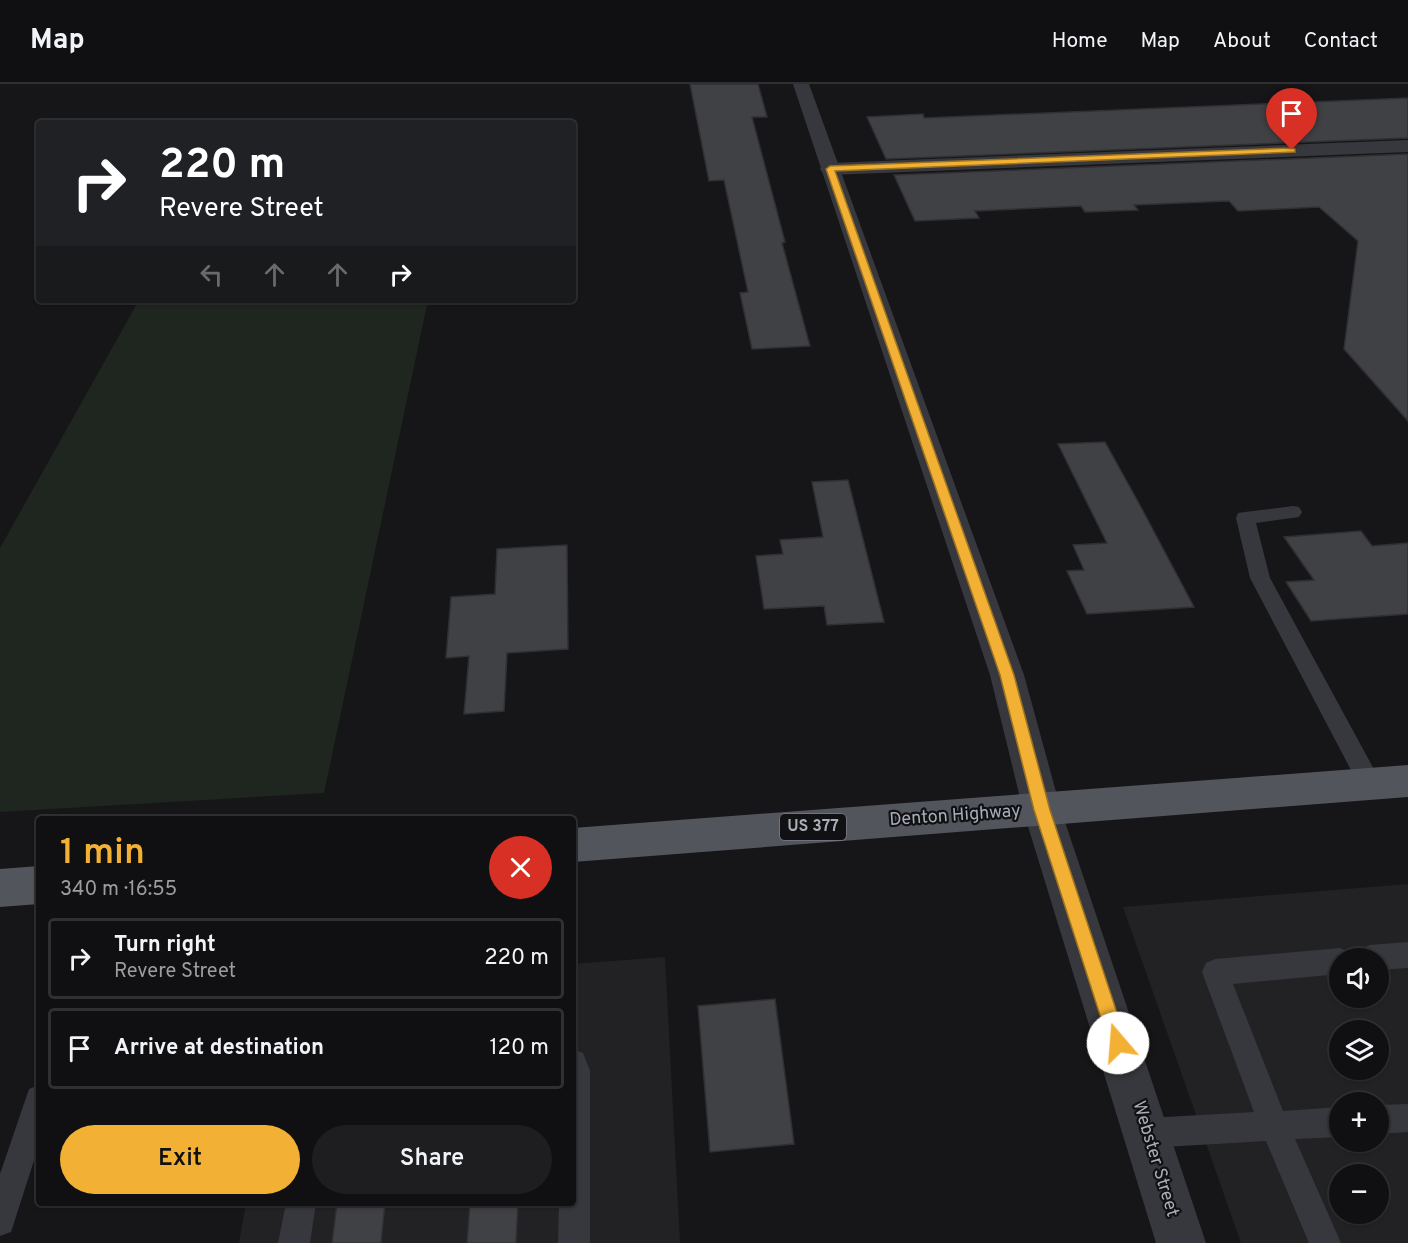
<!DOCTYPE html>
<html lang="en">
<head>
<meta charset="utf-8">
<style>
  body { margin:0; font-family:Overpass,sans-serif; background:#1e1e20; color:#f1f3f6; height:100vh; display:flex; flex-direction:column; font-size:22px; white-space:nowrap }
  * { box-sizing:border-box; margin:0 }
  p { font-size:20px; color:#9c9d9f }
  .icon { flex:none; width:33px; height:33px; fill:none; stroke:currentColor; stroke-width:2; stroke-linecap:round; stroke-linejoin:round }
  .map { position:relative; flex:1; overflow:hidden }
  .drawer { position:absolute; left:36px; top:732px; width:540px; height:390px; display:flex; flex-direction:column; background:#101012; border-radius:6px; box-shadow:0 2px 4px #0004,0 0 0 2px #303032 }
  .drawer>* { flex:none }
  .top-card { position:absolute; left:36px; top:36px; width:540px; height:183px; border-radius:6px; box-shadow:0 2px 4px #0004,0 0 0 2px #303032; background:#202124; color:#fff; overflow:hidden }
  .fabs { position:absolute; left:1329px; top:864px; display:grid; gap:12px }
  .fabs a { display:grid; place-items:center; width:60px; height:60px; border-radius:50%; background:#101012; box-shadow:0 2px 4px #0004,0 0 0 2px #303032; font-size:30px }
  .pin { position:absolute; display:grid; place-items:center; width:51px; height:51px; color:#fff; margin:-62px -26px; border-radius:50% 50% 50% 0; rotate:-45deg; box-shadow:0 0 6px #0007 }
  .pin .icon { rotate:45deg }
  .me { position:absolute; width:66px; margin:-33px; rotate:342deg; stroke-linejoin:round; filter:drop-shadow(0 0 4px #0008) }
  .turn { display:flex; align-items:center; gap:21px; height:126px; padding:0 24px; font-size:27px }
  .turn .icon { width:78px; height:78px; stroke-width:2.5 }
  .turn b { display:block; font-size:42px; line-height:51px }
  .lanes { display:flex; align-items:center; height:57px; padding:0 24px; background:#0003; justify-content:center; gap:30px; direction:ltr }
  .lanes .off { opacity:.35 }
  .round { display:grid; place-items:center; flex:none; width:63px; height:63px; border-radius:32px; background:#1e1e20 }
  .overview { display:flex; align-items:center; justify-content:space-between; height:102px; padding:0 24px }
  h1 { font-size:36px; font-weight:600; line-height:45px; color:#f2b134 }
  .primary-button { display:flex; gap:12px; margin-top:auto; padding:12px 24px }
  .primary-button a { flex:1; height:69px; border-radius:36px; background:#f2b134; color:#111; font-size:24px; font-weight:600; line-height:69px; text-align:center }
  .primary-button a+a { background:#1e1e20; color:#f1f3f6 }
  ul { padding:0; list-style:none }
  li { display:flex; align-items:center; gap:18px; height:81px; margin:0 12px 9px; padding:0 12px; border:3px solid #303032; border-radius:6px }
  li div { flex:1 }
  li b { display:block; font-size:22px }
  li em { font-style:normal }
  header { display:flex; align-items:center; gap:36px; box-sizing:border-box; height:84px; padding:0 30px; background:#101012; border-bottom:2px solid #303032 }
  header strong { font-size:28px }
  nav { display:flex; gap:33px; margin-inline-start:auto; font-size:21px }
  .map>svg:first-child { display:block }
</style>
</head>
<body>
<header>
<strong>Map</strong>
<nav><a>Home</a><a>Map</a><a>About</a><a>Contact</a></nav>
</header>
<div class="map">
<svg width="1408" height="1159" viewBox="0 0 1408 1159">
  <rect width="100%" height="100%" fill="#161618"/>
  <g fill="#222225" fill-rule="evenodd">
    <path d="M1408,800V1159H1241L1123,823ZM1340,874H1378V914H1340ZM1340,946H1378V986H1340ZM1340,1018H1378V1058H1340ZM1340,1090H1378V1130H1340Z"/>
    <path d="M665,873L680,1159H239L246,1119H573V880Z"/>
  </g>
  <path fill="#1e261f" d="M139,216H428L324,709L0,728V464Z"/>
  <g fill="#404145" stroke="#303034" stroke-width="1.5">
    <path d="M690,0H758L767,33H752L785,158L782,159L810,262L752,265L740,209L748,208L724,96L709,97Z"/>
    <path d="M1408,14V54L886,75L867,33L923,30L924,34Z"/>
    <path d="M1408,70V337L1344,265L1358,157L1319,123L1238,127L1229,117L1134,121L1138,126L1085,128L1081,122L975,127L979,134L915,137L894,91Z"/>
    <path d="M1105,358L1142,425L1194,523L1087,530L1067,487L1084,486L1073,461L1107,459L1058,360Z"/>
    <path d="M848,396L884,538L827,541L824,522L764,525L756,472L783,470L780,456L823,453L812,398Z"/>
    <path d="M1361,447L1372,462L1408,459V530L1311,537L1286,498L1314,496L1284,453Z"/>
    <path d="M567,461L568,565L507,569L504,627L464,630L469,572L446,574L451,513L495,510L497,465Z"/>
    <path d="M775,915L794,1060L710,1068L698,922Z"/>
    <path d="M337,1119H385L381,1159H332Z"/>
    <path d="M470,1119H518L516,1159H467Z"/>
  </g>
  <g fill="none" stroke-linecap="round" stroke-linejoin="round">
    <g fill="#37383d" fill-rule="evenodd">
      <path d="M1293,422L1299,423L1302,428L1299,433L1256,439L1270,494L1382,700L1378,707L1370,710L1362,707L1250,494L1236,434L1238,429L1245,428Z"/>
      <path d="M1408,858V884L1378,886V874H1357L1361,865L1370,861Z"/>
      <path d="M1340,864L1349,868L1352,874H1340V890L1233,900L1283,1027L1340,1023V1053L1295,1055L1341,1159H1309L1266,1057L1147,1064L1137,1059L1132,1049L1137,1039L1147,1034L1254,1028L1202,888L1206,879L1215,875Z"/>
      <path d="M573,965L583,969L590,987V1159H558L559,1119H573Z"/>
      <path d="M39,1001V1061L11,1148L0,1152V1090L29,1005Z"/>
      <path d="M1408,1020V1048L1378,1050V1021Z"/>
      <path d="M286,1119H316L310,1159H278Z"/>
    </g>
    <path fill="#37383d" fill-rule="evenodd" d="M1408,56V68L830,91L823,89L820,85L823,81L830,79Z"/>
    <path fill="#37383d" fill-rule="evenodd" d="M793,0H809L1024,591L1061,726L1206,1159H1156L1023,726L990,591Z"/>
    <g fill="#53555c" fill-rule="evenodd">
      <path d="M1408,681V713L573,778V744Z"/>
      <path d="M39,782V820L0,823V785Z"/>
    </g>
  </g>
  <path fill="#f2b134" stroke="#9d7322" stroke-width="1.5" d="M1292,64L1295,65V68L835,87L1014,591L1050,726L1127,959L1124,965L1118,968L1111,965L1109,959L1034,726L1000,591L826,85L830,82Z"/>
  <g text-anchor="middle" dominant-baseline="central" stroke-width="4.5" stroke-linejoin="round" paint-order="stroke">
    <rect fill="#111113" stroke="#7b7e86" stroke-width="1.5" x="780" y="730" width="66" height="26" rx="4.5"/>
    <g font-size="16" font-weight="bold" fill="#a8adb8">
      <text x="813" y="743">US 377</text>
    </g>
    <g font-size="18" fill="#a8adb8" stroke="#111113">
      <text transform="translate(955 732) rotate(-4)">Denton Highway</text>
      <text transform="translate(1155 1075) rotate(73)">Webster Street</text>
    </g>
  </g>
</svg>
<div class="fabs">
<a><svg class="icon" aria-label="sound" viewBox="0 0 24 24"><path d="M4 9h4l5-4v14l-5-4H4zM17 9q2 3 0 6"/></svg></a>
<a><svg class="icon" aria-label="layers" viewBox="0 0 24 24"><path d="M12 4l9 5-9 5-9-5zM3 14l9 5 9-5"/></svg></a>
<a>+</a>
<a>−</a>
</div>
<div class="pin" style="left:1292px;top:66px;background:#d93025"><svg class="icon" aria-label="arrive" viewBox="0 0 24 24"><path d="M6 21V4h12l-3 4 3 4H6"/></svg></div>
<svg class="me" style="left:1118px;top:959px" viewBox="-20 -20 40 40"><circle r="19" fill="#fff"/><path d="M0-13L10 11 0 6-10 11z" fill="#f2b134"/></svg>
<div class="top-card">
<div class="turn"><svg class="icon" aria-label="right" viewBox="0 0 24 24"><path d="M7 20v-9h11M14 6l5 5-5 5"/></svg><div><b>220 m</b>Revere Street</div></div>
<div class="lanes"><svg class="icon off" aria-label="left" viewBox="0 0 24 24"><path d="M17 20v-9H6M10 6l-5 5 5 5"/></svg><svg class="icon off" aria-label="ahead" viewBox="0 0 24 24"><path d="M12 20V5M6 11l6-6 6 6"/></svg><svg class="icon off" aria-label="ahead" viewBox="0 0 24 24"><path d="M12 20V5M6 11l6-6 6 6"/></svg><svg class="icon" aria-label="right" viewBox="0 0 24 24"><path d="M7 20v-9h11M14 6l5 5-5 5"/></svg></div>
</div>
<section class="drawer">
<div class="overview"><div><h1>1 min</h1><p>340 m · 16:55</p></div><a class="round" style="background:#d93025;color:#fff"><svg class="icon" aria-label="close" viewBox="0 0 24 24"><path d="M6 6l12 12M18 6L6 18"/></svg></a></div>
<ul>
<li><svg class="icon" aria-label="right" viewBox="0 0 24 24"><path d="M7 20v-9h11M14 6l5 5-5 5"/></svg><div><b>Turn right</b><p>Revere Street</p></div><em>220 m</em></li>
<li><svg class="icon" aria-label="arrive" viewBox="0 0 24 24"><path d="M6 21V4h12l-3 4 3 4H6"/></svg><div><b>Arrive at destination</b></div><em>120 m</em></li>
</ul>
<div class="primary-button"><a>Exit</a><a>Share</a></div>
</section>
</div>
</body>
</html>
